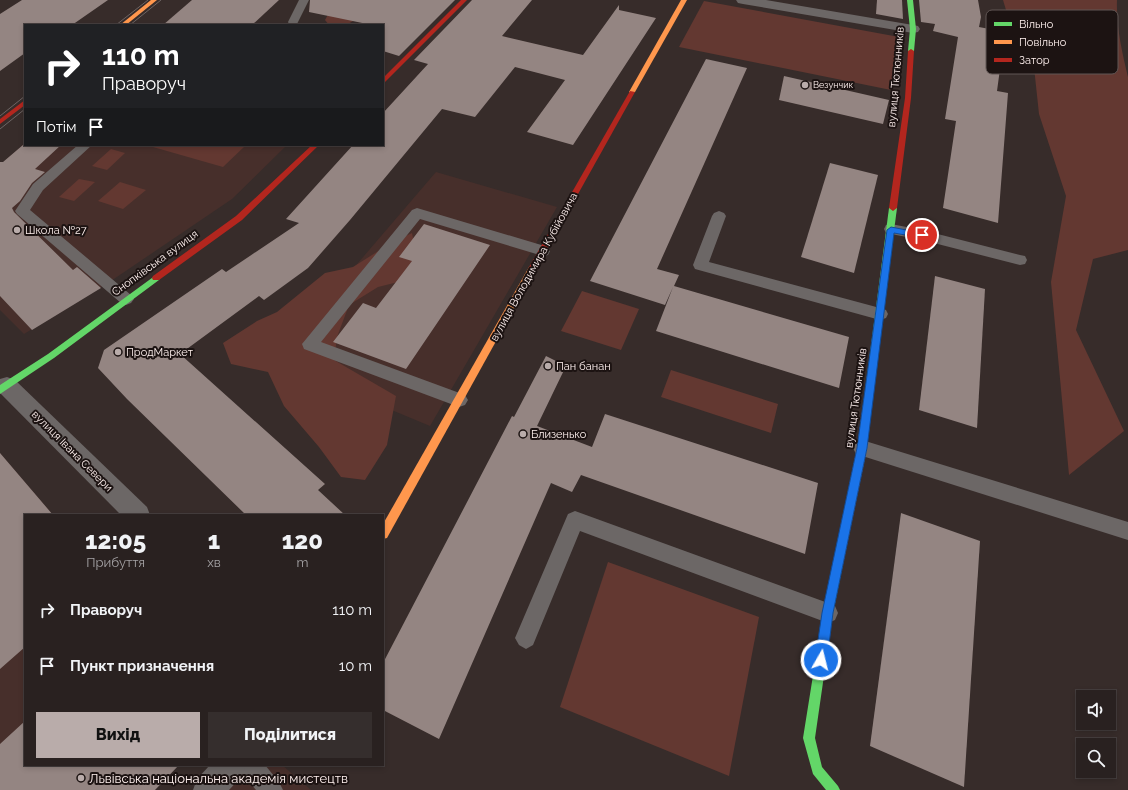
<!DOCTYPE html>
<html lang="uk">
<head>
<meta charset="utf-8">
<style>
  body { margin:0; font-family:Raleway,sans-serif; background:#352e2d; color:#f1f3f6; height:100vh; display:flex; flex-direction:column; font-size:15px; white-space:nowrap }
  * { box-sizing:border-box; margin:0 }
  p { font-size:13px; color:#a5a3a5 }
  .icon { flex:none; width:22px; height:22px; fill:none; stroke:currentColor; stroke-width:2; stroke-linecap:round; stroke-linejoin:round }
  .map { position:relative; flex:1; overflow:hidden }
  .details { position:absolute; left:24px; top:514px; width:360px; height:252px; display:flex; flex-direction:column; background:#292120; border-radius:0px; box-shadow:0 2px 6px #0003,0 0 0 1px #453e3e }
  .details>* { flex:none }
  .guide { position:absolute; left:24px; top:24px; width:360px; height:122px; border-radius:0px; box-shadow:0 2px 6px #0003,0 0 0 1px #453e3e; background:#202124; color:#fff; overflow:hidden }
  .controls { position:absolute; left:1076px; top:690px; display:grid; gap:8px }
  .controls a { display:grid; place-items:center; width:40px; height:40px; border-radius:0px; background:#292120; box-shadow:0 2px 6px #0003,0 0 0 1px #453e3e; font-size:20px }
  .pin { position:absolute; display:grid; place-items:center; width:34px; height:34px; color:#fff; margin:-17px; border:2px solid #fff; border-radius:50%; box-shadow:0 1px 4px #0007 }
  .me { position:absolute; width:44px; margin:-22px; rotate:8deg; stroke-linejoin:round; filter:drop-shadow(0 0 3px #0008) }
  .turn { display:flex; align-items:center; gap:14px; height:84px; padding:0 12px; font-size:18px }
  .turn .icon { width:52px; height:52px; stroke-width:2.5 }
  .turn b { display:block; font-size:28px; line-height:34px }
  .then { display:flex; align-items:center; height:38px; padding:0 12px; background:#0003; gap:8px; font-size:15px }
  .eta { display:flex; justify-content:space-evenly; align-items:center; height:68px; text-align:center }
  .eta b { font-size:24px; font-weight:800; line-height:28px }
  .primary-button { display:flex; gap:8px; margin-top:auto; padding:8px 12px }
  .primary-button a { flex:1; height:46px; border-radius:0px; background:#b9acaa; color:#111; font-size:16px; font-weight:800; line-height:46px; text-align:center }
  .primary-button a+a { background:#352e2d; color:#f1f3f6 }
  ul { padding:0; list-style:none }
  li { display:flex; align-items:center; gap:12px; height:56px; padding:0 12px }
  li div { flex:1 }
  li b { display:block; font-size:15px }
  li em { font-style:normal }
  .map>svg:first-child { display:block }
</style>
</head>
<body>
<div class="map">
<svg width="1128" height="790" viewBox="0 0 1128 790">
  <rect width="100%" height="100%" fill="#372c2a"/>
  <g fill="#472f2b">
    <path d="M25,143V145H287L232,199L108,283L24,334L0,310V165Z"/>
    <path d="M436,172L557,207L430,426L274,361Z"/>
    <path d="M0,453L53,515H25V765L0,790Z"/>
    <path d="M249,765H282L311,790H226Z"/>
  </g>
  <g fill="#633831">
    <path d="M1003,0H1117C1116,26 1122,52 1128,77V250L1093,259L1076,330L1124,431L1069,475L1051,282L1066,196L1039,114L1031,39L1006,10Z"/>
    <path d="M704,1L899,37L891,90L679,47Z"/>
    <path d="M330,11L355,20L346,25H329L325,20Z"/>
    <path d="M146,145H246L223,167Z"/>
    <path d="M111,149L125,153L107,170L92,166Z"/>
    <path d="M79,179L95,182L74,201L59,197Z"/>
    <path d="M120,182L146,190L123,209L98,201Z"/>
    <path d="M412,233L417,258L398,282L378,287L349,305L337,337L334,360L396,396L387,445L365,480L341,477L319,447L284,406L268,372L231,364L223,343L257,321L277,312L325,273L353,267L391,243Z"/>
    <path d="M582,291L639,309L621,350L561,331Z"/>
    <path d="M671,370L778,404L771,433L661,397Z"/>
    <path d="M608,562L759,617L729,776L560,707Z"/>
  </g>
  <g fill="#948582">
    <path d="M22,0H108L72,25H25V53L0,71V14Z"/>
    <path d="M192,0H279L252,25H163Z"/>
    <path d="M310,0H455L399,56L383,51V25H372L309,12Z"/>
    <path d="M472,0H532L502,36L583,55L619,5V10L656,18L573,145L527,132L565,80L515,67L475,117L442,109L350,220L308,268L264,300L259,296L180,354L325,484L318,490L345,515H246L127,399L98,368L104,350L222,269L226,272L299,223L286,219L353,145H383V113L428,64L414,60Z"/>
    <path d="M877,0H902L903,19L876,14Z"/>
    <path d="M919,0H978L981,17L979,27L1005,32L997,91L1008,93L998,223L943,208L956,121L945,119L958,37L933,31L935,24L921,22Z"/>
    <path d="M706,59L747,68L657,269L679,275L674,286L849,337L839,388L656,331L673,287L665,305L590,281Z"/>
    <path d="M784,76L889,100L883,124L779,100Z"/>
    <path d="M23,145H61L35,169L45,172L32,183L20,201L12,208L14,212L73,270L77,267L101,288L32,330L0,296V162H3Z"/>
    <path d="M830,163L878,175L854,273L801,257Z"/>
    <path d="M424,224L490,245L406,369L333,342L363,303L376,308L412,261L399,257Z"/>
    <path d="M935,276L985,289L977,428L919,410Z"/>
    <path d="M546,356L566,366L537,426L592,447L605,414L818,483L805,554L581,475L572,492L551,483L439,739L383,710V663L512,416L514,417Z"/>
    <path d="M0,453L53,515H25V647L0,669Z"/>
    <path d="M901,513L980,541L964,787L870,746Z"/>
    <path d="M25,721V765H179L155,790H0V744Z"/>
  </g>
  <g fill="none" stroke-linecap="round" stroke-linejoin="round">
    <g fill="#6c6766" fill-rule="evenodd">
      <path d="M299,0H309L297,24H289L288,22Z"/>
      <path d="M78,145H92L43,190L30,210L131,295L134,299L131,303L126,305L121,303L17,214L15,211L33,184Z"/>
      <path d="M417,208L548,247L550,251L548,255L543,256L420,219L321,342L465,395L468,400L465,405L459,407L304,349L302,344L412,210Z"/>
      <path d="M719,211L724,213L726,216L709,262L880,308L886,310L888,314L886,318L880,320L695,269L693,265L712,216L714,213Z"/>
      <path d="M891,224L922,230L1020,255L1025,256L1027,260L1025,264L1020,265L922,240L886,233L884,229L886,225Z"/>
      <path d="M862,440L1128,522V540L856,454L853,448L856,442Z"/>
      <path d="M575,511L828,603L835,606L838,613L835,620L828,623L580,531L533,645L526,649L519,645L515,638L568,514Z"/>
      <path d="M238,765H265L279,782L283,790H256L242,773Z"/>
    </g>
    <g fill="#6c6766" fill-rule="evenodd">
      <path d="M736,0H766L913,25L918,26L920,29L918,32L913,33L743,4L738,3Z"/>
      <path d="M7,377L15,380L147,507L150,515H121L0,393V379Z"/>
      <path d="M210,765H246L242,776L229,790H193L197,779Z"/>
    </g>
    <g fill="#63d668" fill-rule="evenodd">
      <path d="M907,0H913L916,29L914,51L911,53L908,51L910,29Z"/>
      <path d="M893,205L897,208L873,391L872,394H866L865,391L889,208Z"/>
      <path d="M156,275L160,278L159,280L54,358L0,394V385L48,354Z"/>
      <path d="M838,559L842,560L843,564L833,613L815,738L822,767L838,786L840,790H826L813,774L803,738L823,613L833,564L834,560Z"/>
    </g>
    <g fill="#ff974d" fill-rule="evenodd">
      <path d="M151,0H157L126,25H120Z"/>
      <path d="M681,0H687L635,92L630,93L629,92Z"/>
      <path d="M532,266L536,269L387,538L383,539V524L529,267Z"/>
      <path d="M869,387L872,388L873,391L867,448L843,564L842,568L838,569L834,568L833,564L857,448L865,391L866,388Z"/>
    </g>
    <g fill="#b3261e" fill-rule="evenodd">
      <path d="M461,0H467L385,82L383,83V78Z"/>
      <path d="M911,49L914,51L911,98L897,208L893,211L889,208L905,98L908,51Z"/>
      <path d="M630,91L635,92L535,271H529L528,269Z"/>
      <path d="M25,100V105L0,124V119Z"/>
      <path d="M312,145H319L242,220L159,280H153L152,278L153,276L236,216Z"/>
    </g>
    <g stroke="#6d6564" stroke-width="1">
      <path d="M116,25L148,0"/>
      <path d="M130,25L161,0"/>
      <path d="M0,116L25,96"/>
      <path d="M0,129L25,109"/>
    </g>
  </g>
  <path fill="#1a73e8" stroke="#114b97" d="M891,227L922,233L926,235L922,238L894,233L867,448L833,613L827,660L825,664L821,666L817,664L815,660L822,613L857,448L887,230Z"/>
  <g fill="#b9acaa" stroke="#1c1312" stroke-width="1.5">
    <circle cx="805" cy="85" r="4"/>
    <circle cx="17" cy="230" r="4"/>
    <circle cx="118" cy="352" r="4"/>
    <circle cx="548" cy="366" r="4"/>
    <circle cx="523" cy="434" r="4"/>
    <circle cx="81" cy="778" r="4"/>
  </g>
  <g text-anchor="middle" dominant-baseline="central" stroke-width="4" stroke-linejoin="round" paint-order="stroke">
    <g font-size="9" fill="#fff1ef" stroke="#1c1312" text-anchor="start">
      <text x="813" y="85">Везунчик</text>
    </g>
    <g font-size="11" fill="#fff1ef" stroke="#1c1312">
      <text transform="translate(896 77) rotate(-85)">вулиця Тютюнників</text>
      <text transform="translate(155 263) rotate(-36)">Снопківська вулиця</text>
      <text transform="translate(534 267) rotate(-61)">вулиця Володимира Кубійовича</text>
      <text transform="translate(856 398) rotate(-82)">вулиця Тютюнників</text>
      <text transform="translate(72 451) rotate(45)">вулиця Івана Севери</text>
    </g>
    <g font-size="11" fill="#fff1ef" stroke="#1c1312" text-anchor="start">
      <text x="25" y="230">Школа №27</text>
      <text x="126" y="352">ПродМаркет</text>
      <text x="556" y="366">Пан банан</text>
      <text x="531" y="434">Близенько</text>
    </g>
    <g font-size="13" fill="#fff1ef" stroke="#1c1312" text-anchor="start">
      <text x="89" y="778">Львівська національна академія мистецтв</text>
    </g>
  </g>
  <rect x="986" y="10" width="132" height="64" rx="6" fill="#1c1312" stroke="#605654" stroke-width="1"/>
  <rect x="994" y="22" width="18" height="4" fill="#63d668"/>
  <rect x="994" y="40" width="18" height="4" fill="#ff974d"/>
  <rect x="994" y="58" width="18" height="4" fill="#b3261e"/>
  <g font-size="11" fill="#fff1ef">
    <text x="1019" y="28">Вільно</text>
    <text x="1019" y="46">Повільно</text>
    <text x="1019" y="64">Затор</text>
  </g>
</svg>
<div class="controls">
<a><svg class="icon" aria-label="sound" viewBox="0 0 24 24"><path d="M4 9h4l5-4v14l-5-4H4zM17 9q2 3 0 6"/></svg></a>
<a><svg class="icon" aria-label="search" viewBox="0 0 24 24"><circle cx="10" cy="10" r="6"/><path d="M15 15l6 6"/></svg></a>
</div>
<div class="pin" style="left:922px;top:235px;background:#d93025"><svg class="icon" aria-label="arrive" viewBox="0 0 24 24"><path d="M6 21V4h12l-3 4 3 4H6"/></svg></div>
<svg class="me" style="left:821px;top:660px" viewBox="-20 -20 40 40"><circle r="17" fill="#1a73e8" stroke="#fff" stroke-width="3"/><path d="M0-11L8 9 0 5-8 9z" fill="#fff"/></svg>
<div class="guide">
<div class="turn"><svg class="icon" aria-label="right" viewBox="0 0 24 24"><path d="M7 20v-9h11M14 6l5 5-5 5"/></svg><div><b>110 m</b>Праворуч</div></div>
<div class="then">Потім<svg class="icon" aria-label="arrive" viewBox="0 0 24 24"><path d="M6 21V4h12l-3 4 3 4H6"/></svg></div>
</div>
<section class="details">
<div class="eta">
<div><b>12:05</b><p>Прибуття</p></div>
<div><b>1</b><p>хв</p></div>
<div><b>120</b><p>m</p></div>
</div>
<ul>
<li><svg class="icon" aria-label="right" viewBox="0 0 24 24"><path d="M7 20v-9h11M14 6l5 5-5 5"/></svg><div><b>Праворуч</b></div><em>110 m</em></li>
<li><svg class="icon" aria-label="arrive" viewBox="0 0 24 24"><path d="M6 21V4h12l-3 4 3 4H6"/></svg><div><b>Пункт призначення</b></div><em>10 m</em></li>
</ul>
<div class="primary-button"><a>Вихід</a><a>Поділитися</a></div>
</section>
</div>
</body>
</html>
